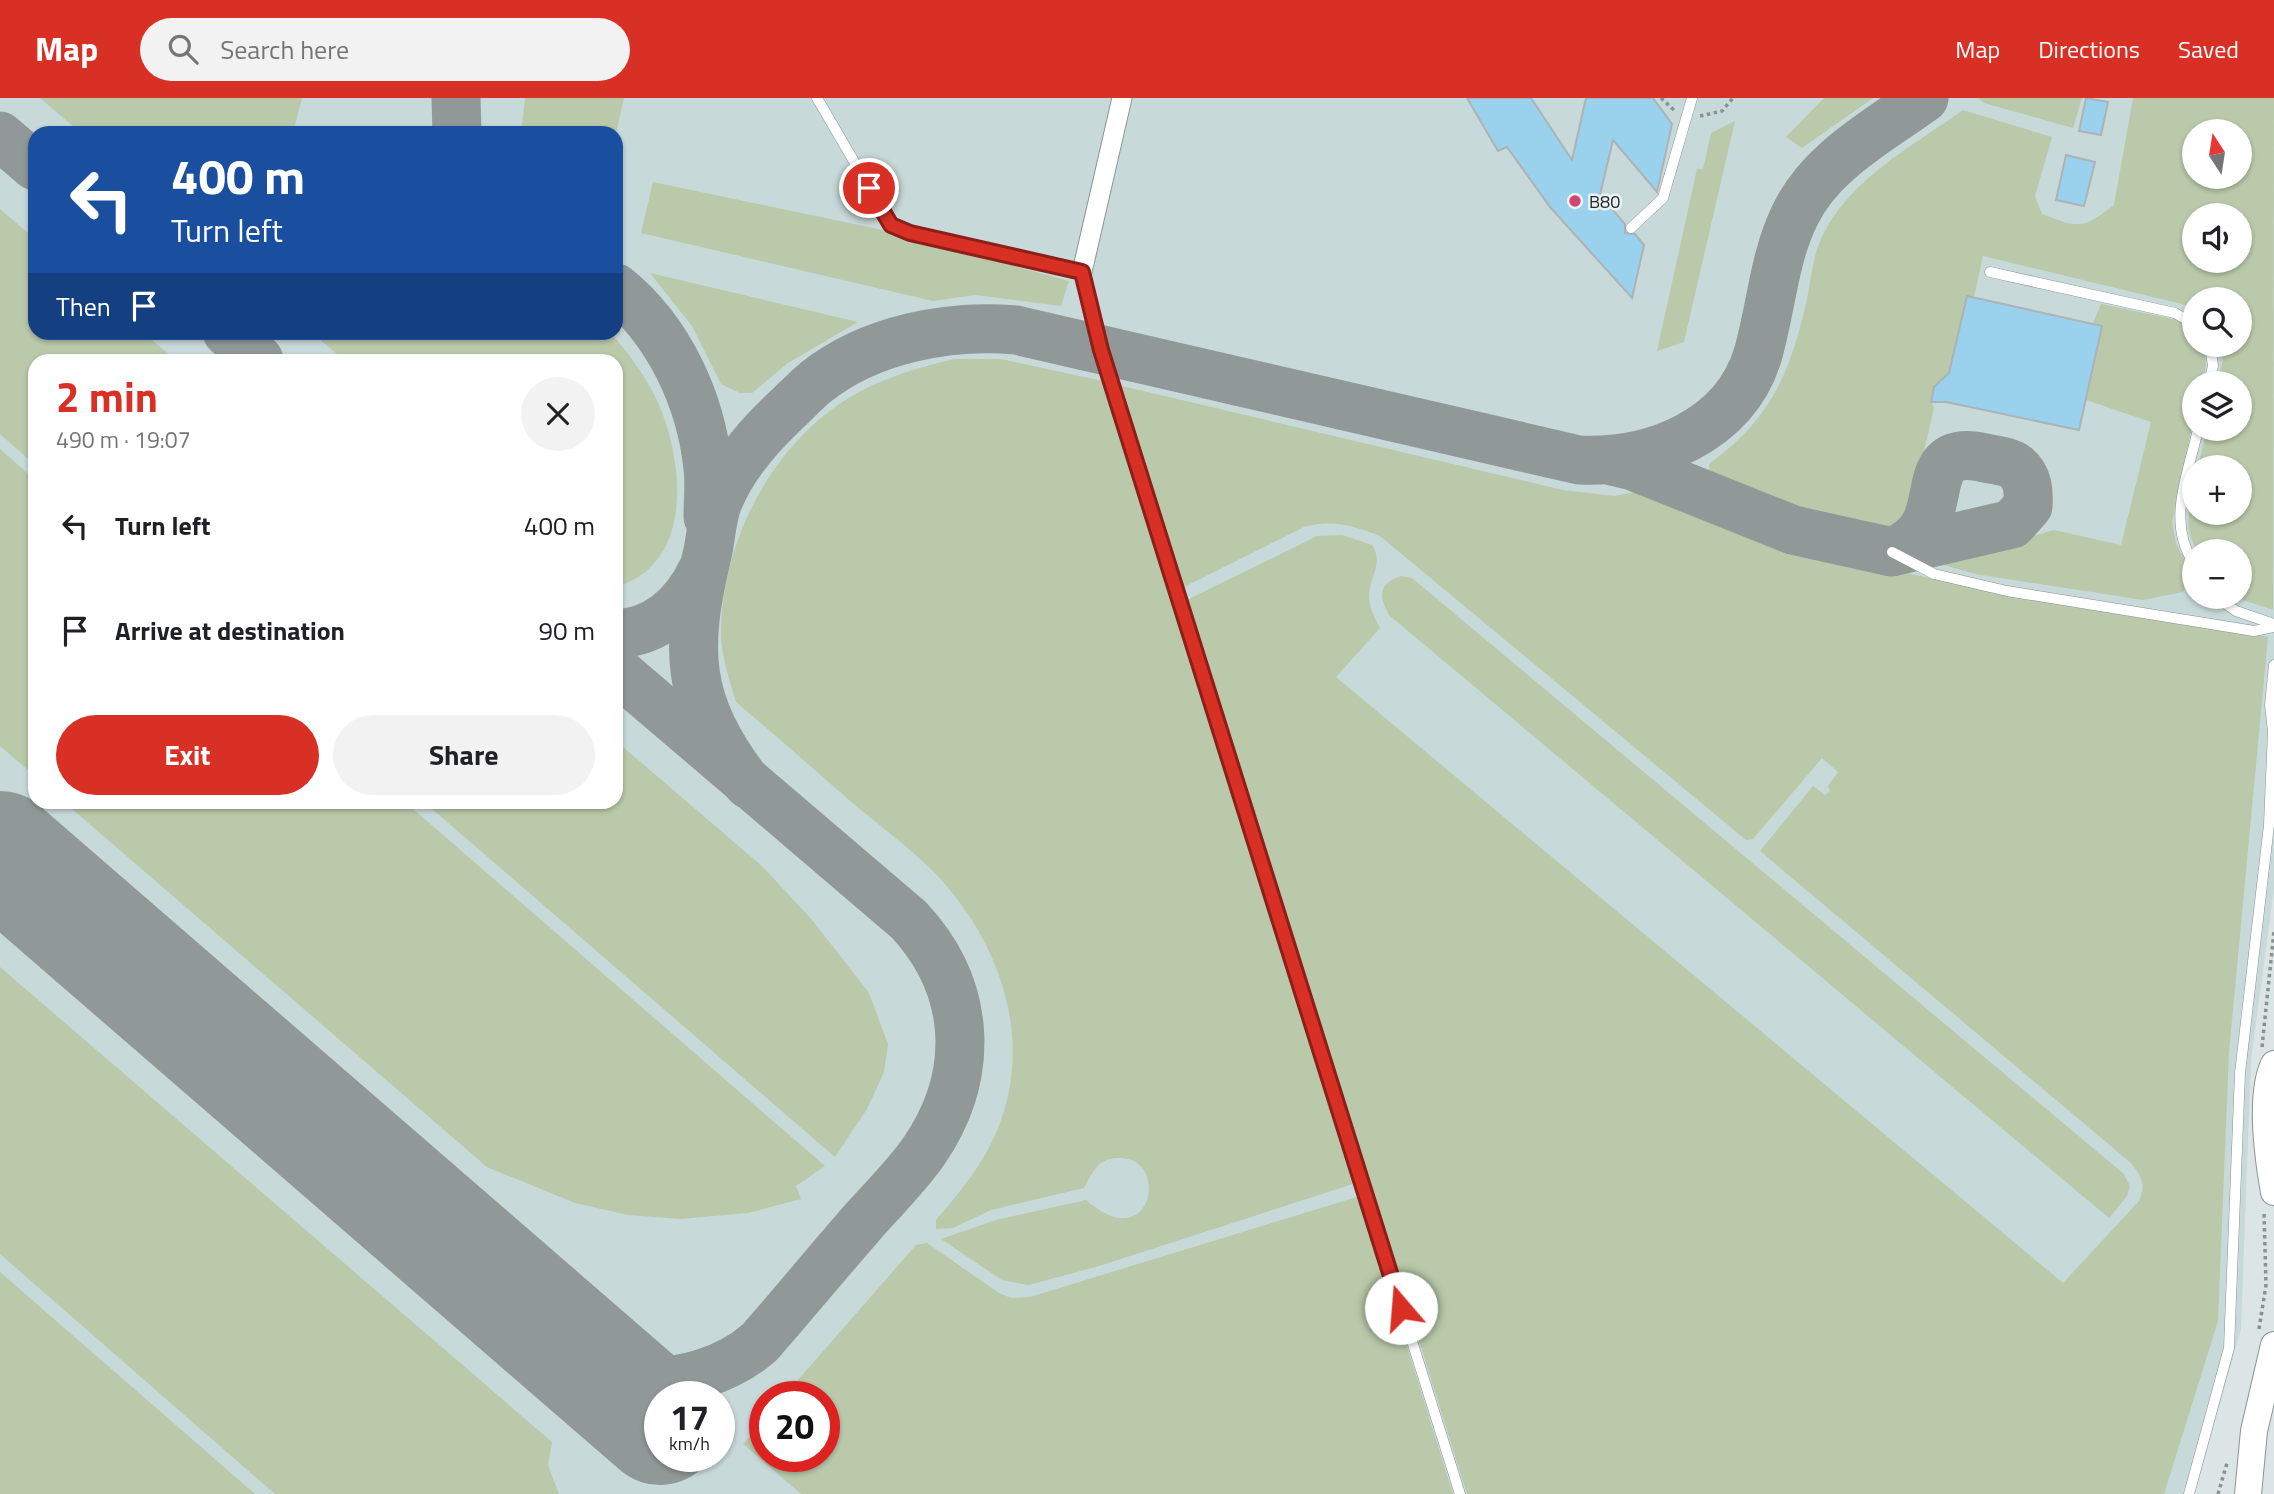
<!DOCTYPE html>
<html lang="en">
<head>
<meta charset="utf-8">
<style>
  body { margin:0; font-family:"Titillium Web",sans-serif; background:#f2f2f2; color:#202124; height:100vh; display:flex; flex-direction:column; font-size:26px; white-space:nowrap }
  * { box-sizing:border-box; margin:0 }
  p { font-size:23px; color:#757577 }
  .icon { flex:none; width:38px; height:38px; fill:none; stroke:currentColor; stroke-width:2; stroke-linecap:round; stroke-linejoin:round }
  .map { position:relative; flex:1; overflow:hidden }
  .panel { position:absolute; left:28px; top:256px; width:595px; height:455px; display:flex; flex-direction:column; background:#fff; border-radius:21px; box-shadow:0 2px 5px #0004 }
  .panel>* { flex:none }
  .top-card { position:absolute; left:28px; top:28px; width:595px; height:214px; border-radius:21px; box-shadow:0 2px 5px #0004; background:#1a4fa0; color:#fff; overflow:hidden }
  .needle { width:46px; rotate:348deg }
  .buttons { position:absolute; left:2182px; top:21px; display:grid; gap:14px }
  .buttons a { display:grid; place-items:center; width:70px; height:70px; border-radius:50%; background:#fff; box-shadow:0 2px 5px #0004; font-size:35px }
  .speed { position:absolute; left:644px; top:1283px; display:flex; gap:14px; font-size:35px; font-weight:700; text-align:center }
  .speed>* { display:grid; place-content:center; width:91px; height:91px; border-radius:50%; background:#fff; box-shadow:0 2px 5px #0004; line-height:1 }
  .speed small { font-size:18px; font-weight:400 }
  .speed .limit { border:10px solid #d22; background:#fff; color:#111 }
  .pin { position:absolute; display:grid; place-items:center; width:60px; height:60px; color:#fff; margin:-30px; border:4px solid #fff; border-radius:50%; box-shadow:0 2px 7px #0007 }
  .me { position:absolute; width:77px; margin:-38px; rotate:342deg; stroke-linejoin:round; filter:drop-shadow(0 0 5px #0008) }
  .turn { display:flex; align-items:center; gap:24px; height:147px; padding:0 28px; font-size:32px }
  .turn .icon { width:91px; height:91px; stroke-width:2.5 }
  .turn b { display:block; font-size:49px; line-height:60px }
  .then { display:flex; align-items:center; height:66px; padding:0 28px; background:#0003; gap:14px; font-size:26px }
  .round { display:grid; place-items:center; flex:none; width:74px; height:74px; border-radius:37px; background:#f2f2f2 }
  .headline { display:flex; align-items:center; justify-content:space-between; height:119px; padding:0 28px }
  h1 { font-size:42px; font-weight:700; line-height:52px; color:#d93025 }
  .primary-button { display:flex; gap:14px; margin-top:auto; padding:14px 28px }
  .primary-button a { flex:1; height:80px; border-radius:42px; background:#d93025; color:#fff; font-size:28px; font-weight:700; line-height:80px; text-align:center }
  .primary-button a+a { background:#f2f2f2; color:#202124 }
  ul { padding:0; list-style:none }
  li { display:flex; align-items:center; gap:21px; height:105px; padding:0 28px }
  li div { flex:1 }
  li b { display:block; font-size:26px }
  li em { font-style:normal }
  header { display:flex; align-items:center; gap:42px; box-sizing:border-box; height:98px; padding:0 35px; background:#d93025; color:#fff }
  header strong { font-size:33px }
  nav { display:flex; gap:38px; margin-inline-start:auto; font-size:24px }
  .search { width:490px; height:63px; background:#f2f2f2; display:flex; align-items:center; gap:18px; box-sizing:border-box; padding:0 24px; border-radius:38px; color:#757577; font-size:26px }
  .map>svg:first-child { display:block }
</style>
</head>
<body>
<header>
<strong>Map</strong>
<div class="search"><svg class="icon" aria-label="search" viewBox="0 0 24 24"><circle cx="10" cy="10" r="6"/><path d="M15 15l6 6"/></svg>Search here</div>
<nav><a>Map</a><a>Directions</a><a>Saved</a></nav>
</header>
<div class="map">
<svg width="2274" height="1396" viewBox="0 0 2274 1396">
  <rect width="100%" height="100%" fill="#dce5e5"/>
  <path fill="#c8d9d9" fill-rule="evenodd" d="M0,0H2274V791L2251,961L2241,1231L2195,1396H0ZM2194,33H2240V79H2194ZM35,35H616V234H35ZM2194,117H2240V163H2194ZM2194,201H2240V247H2194ZM35,262H616V704H35ZM2194,285H2240V331H2194ZM2194,369H2240V415H2194ZM2194,453H2240V499H2194ZM660,1298H719V1358H660ZM765,1298H824V1358H765Z"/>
  <g fill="#b9c9aa" fill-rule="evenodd">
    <path d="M40,0H302L293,35H81Z"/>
    <path d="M525,0H624L616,35H521Z"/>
    <path d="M1824,0H1873L1802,50L1786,39Z"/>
    <path d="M1978,0H2082L2073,30L1984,5Z"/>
    <path d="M2133,0H2274L2273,512L2234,499H2240V453H2198C2183,432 2189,411 2194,387V415H2240V369H2198L2207,331H2240V285H2217L2223,262L2220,247H2240V201H2194V212L2186,207L1983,158L1974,199L1967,198L1949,275L1934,289L1931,304L1934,310L1909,418L1900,431L1888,435L1873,434L1799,415L1710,379L1709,366C1772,320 1790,275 1807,201C1811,182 1813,157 1822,139C1849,81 1913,48 1963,12L2052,39L2035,98L2042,116C2079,130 2082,132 2114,107ZM2194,33H2240V79H2194ZM2194,117H2240V163H2194Z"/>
    <path d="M1735,23L1684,244L1657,253L1697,71H1703L1711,35Z"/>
    <path d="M653,84L878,131L1069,183L1061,208L975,197L933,203L641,135Z"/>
    <path d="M0,111L35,141V234L143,235L176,262H35V367L0,336Z"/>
    <path d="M650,175L858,224L788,265L752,295H740L721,286L692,228Z"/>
    <path d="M2101,206L2182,223L2194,232V247H2204L2206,267L2202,285H2194V319L2172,424L2176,446L2193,476L2183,494L2143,502L1975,476L1937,465L2054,432L2121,447L2151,324L2086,302L2102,228L2093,225Z"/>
    <path d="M312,235H610C628,253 644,277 656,300C684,361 696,465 616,489V262H344Z"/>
    <path d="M954,261H1001L1107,284L1356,1085L1096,1169L1028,1187L1002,1182L941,1141L996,1122L1086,1102C1153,1161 1171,1057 1118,1060C1098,1060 1092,1075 1084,1090L991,1112L953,1130L936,1131V1122C959,1095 982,1068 996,1035C1036,942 1000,842 933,773C909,750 882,729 856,708C816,673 776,638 736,604C729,580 720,555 721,530C723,446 767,358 835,309C870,284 912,271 954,261Z"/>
    <path d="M1122,288L1563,392L1614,398L1646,392L1796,450L1840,461L2010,497L2268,539L2229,954L2218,1223L2164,1396H1467L1187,502L1317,438L1342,437L1372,447C1384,466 1370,477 1369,497C1369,509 1374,519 1380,530L1336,579L2063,1185L2139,1103C2146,1086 2142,1079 2131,1065L1760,753L1813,688L1825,697L1830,693L1828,688L1838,674L1822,660L1753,741L1746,742L1380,438C1355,428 1331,421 1304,429L1184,489Z"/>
    <path d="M0,351L35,382V678L0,648Z"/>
    <path d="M1401,478L1412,480L2124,1076L2130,1088L2127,1098L2109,1120L1390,518C1378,499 1378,485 1401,478Z"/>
    <path d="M616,643L763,769L813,823L869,895L888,946L884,974L867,1011L835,1059L424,704H616Z"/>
    <path d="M64,704H405L825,1068L796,1088L801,1101L748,1115L681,1121L628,1117L575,1105L487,1069Z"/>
    <path d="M0,869L552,1344L548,1367L559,1396H275L0,1156Z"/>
    <path d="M1360,1098L1453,1396H801L743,1346L765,1321V1358H824V1298H784L916,1147L927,1145L999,1195L1011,1200L1030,1199Z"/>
    <path d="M0,1174L255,1396H0Z"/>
  </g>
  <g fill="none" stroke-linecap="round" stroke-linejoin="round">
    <g stroke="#919898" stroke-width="49">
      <path d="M456,0L457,35"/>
      <path d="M0,38L35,68"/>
      <path d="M616,190C669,233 701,302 708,370C710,386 708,403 708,419"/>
      <path d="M227,234L259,262"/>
      <path d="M1612,363L1633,368L1793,432L1892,454L2012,426L2028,408C2029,393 2028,379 2016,369C2009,363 1994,362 1985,360C1926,346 1942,395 1925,427C1917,441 1906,448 1892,454"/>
      <path d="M616,536C657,534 685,508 702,473"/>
      <path d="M616,572L909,822C972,890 976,977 924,1053C906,1079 882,1102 861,1126C827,1165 794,1205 760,1244C720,1280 670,1283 620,1291"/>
      <path d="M748,686C685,603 684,552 708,453C711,438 712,421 717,406C730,372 755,342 781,317C793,306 804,294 816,284C870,241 949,226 1016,232L1579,362C1652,365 1735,334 1758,256C1771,211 1774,159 1795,117C1820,64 1878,33 1924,0"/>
    </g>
    <path stroke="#919898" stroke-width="122" d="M0,754L660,1326"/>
  </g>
  <g fill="#9ad1ed" stroke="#acb3b6" stroke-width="2">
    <path d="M1467,0H1531L1572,62L1586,0H1653L1672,26L1657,94L1613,42L1600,97L1625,126V135L1635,136L1644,147L1632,200L1550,109L1507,49L1498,53Z"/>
    <path d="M2086,0L2108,4L2101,37L2079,33Z"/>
    <path d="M2066,57L2095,64L2084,108L2056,102Z"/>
    <path d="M1967,198L2102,228L2079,332L1946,304H1931L1934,289L1949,275Z"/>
  </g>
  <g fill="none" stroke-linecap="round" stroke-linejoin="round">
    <g stroke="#8b9393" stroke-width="11">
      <g id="lane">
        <path d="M817,0L891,127L910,135L1082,174L1101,252L1460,1396"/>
        <path d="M1631,130L1663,100L1692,0"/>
        <path d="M1990,174L2175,215L2194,226"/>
        <path d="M2209,285L2213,268L2210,247"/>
        <path d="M1892,454L1934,476L2007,493L2254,533L2274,529"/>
        <path d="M2194,466C2166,423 2188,378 2198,331"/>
        <path d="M2216,499L2236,513L2274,526"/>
        <path d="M2189,1396L2229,1250L2240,975L2269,727L2273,633L2270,607L2274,567"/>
      </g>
    </g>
    <g stroke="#8b9393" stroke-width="21">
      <path id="street" d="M1082,174L1122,0"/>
    </g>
    <g stroke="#8b9393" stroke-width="28">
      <g id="secondary">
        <path d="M2274,966C2259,997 2268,1060 2274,1094"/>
        <path d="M2248,1396L2254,1333L2274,1247"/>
      </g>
    </g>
    <g stroke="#8a9191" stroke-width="3.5" stroke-dasharray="3.5 3.5" stroke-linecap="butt">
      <path d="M1661,0L1675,13"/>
      <path d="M1700,18L1722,13L1733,0"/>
      <path d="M2262,949L2274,833"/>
      <path d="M2259,1231L2266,1187L2264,1114"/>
      <path d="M2218,1396L2227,1365"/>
    </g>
    <use href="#lane" stroke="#fff" stroke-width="10"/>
    <use href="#street" stroke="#fff" stroke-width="19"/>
    <use href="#secondary" stroke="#fff" stroke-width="26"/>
  </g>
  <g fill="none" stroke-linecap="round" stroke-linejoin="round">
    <g stroke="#8d1f18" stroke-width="18">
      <path id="route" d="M869,90L891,127L910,135L1082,174L1101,252L1401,1210"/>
    </g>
    <use href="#route" stroke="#d93025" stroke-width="12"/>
  </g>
  <circle fill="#d24572" stroke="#e9f2f2" stroke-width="2.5" cx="1575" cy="103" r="7"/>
  <g text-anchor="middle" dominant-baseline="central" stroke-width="5" stroke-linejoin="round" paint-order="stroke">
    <g font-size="18" fill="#282b2b" stroke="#e9f2f2" text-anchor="start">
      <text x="1589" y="103">B80</text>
    </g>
  </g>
</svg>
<div class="buttons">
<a><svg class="needle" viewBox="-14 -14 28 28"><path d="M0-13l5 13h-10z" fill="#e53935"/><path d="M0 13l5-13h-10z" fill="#757577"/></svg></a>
<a><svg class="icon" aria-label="sound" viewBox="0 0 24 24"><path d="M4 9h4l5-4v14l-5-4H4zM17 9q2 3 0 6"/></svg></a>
<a><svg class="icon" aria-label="search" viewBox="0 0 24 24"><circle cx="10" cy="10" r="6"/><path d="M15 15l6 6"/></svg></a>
<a><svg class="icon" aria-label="layers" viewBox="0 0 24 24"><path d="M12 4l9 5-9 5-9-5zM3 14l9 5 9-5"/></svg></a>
<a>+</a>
<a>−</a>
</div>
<div class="speed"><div>17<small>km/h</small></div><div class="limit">20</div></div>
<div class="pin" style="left:869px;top:90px;background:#d93025"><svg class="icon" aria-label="arrive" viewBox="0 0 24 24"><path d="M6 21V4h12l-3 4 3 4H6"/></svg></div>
<svg class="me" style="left:1401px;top:1210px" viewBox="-20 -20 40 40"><circle r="19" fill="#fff"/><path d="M0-13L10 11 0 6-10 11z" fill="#d93025"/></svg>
<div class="top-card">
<div class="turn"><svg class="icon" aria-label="left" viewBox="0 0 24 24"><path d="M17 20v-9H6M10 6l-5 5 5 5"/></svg><div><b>400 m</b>Turn left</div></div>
<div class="then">Then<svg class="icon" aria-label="arrive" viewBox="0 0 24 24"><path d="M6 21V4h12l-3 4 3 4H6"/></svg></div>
</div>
<section class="panel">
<div class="headline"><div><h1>2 min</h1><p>490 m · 19:07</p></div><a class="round"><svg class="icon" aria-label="close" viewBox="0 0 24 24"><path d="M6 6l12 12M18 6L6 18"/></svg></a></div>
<ul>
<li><svg class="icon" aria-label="left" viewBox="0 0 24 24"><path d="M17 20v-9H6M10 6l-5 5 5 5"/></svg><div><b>Turn left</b></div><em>400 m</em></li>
<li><svg class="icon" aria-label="arrive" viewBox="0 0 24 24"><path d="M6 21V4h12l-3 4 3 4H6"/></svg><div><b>Arrive at destination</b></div><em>90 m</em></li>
</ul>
<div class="primary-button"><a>Exit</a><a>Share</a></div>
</section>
</div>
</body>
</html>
